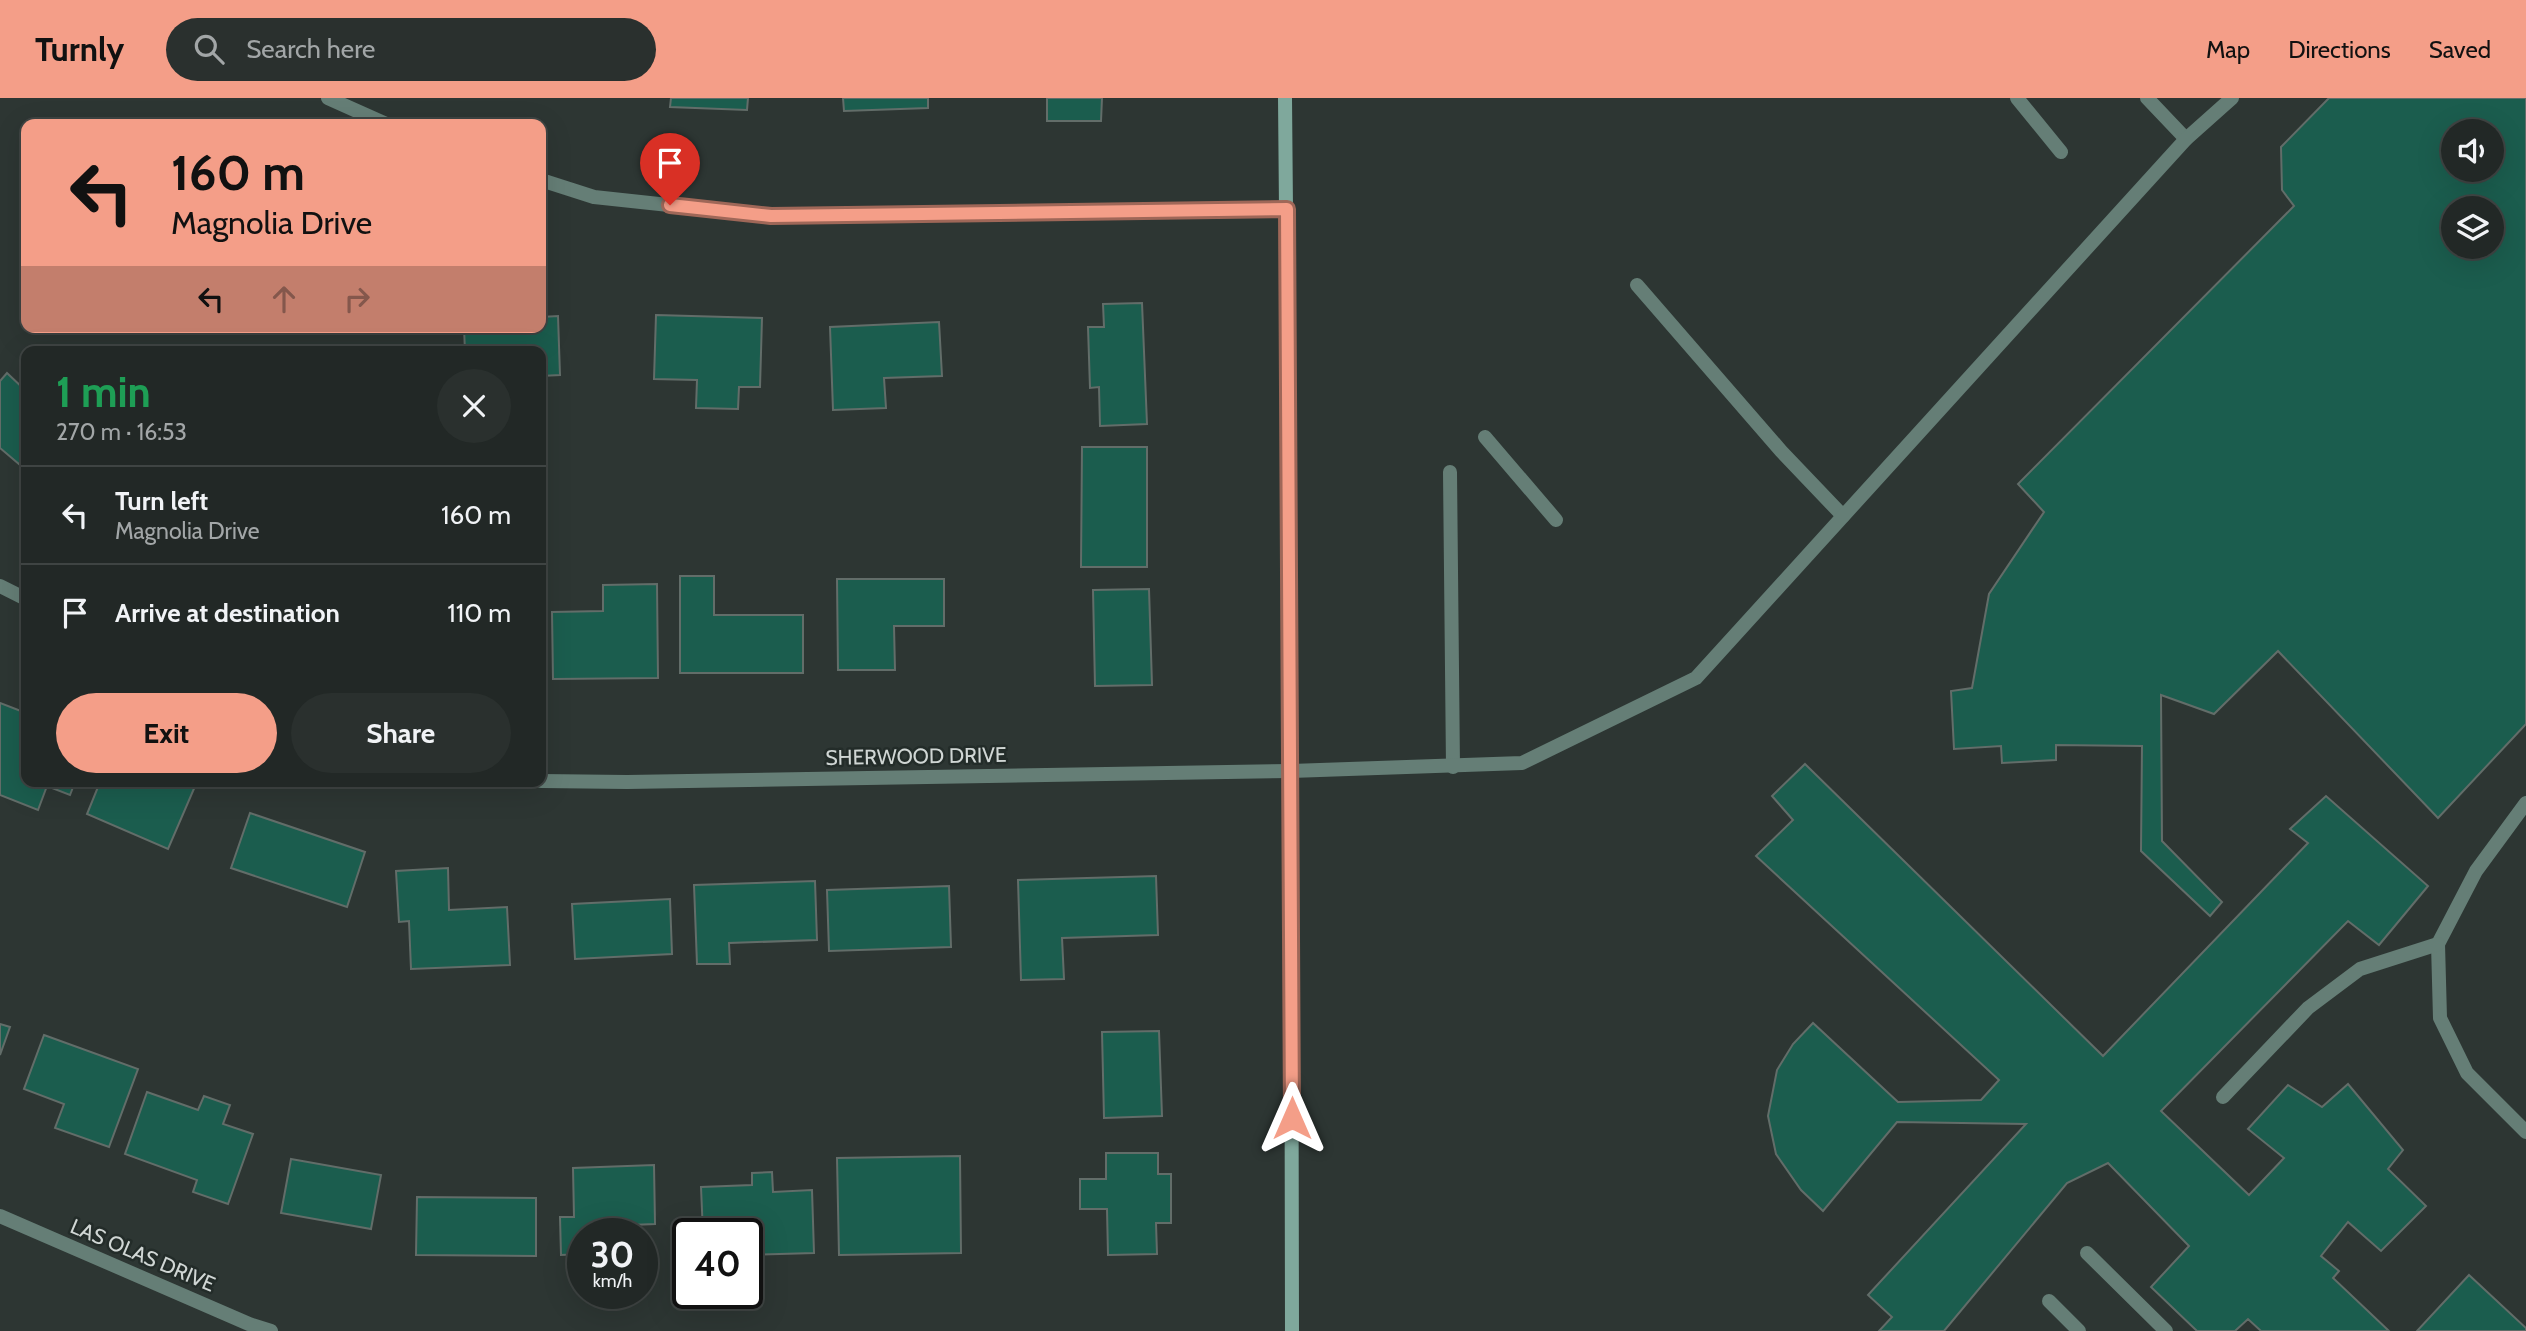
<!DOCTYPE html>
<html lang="en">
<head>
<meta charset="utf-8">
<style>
  body { margin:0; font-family:Cabin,sans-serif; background:#2a302e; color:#f1f3f6; height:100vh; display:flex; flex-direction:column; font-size:26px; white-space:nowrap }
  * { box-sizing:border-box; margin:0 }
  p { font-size:23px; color:#a2a6a7 }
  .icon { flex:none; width:38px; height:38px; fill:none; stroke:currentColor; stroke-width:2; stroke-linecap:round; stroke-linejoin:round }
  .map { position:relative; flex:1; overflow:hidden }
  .side { position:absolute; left:21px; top:248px; width:525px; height:441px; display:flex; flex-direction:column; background:#222826; border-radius:14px; box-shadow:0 7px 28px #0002,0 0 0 2px #3f4443 }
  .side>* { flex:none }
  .guide { position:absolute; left:21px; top:21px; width:525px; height:214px; border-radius:14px; box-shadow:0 7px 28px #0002,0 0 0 2px #3f4443; background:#f49e88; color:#111; overflow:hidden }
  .fabs { position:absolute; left:2441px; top:21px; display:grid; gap:14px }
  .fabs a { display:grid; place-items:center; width:63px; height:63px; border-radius:50%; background:#222826; box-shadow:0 7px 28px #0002,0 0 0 2px #3f4443; font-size:35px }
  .speed { position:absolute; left:567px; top:1120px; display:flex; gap:14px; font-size:35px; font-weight:700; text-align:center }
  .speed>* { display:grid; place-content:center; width:91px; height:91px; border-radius:50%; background:#222826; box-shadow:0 7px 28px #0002,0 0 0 2px #3f4443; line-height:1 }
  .speed small { font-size:18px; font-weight:400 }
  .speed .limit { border:4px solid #111; border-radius:10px; background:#fff; color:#111 }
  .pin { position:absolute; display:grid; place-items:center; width:60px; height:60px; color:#fff; margin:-72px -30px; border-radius:50% 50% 50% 0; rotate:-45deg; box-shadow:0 0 7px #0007 }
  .pin .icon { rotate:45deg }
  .me { position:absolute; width:77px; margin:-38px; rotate:0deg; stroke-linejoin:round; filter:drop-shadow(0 0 5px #0008) }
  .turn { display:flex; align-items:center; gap:24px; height:147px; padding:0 35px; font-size:32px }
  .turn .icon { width:91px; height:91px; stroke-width:2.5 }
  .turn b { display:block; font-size:49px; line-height:60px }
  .lanes { display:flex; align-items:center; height:66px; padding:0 35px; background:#0003; justify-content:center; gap:35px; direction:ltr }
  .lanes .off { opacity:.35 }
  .round { display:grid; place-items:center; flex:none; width:74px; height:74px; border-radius:37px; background:#2a302e }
  .headline { display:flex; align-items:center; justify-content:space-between; height:119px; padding:0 35px }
  h1 { font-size:42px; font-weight:700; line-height:52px; color:#1e9e55 }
  .cta { display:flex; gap:14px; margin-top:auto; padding:14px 35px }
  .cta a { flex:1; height:80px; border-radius:42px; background:#f49e88; color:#111; font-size:28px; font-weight:700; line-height:80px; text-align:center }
  .cta a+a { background:#2a302e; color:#f1f3f6 }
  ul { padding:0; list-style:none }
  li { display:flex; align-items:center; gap:21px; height:98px; padding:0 35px; border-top:2px solid #3f4443 }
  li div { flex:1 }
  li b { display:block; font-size:26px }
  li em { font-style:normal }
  header { display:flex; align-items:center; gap:42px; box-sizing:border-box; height:98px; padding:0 35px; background:#f49e88; color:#111 }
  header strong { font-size:33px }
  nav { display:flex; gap:38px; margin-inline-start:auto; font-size:24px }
  .search { width:490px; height:63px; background:#2a302e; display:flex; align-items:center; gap:18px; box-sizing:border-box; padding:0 24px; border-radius:38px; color:#a2a6a7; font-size:26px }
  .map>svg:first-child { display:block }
</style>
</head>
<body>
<header>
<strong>Turnly</strong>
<div class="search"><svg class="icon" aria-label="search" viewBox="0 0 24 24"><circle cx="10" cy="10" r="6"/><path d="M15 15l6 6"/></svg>Search here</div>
<nav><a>Map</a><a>Directions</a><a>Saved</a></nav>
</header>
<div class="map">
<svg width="2526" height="1233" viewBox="0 0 2526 1233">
  <rect width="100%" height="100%" fill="#2d3633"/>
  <g fill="#1b5d4e" stroke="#626d69" stroke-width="2" fill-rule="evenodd">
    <path d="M671,0H748L747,12L670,9Z"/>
    <path d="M843,0H928V10L844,13Z"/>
    <path d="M1047,0H1102L1101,23H1047Z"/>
    <path d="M2329,0H2526V626L2438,720L2278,553L2214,616L2161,597L2162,743L2222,804L2210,818L2141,753L2142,648L2056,647V662L2002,665L2001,648L1954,651L1951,593L1972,590L1989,496L2044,414L2018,386L2294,108L2282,92L2281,49ZM2454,33H2492V72H2454ZM2454,110H2492V149H2454Z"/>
    <path d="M1142,205L1147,326L1100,328L1099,289L1090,290L1088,229H1104L1103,206Z"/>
    <path d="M656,217L762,220L760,289H739L738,311L696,310L697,282L654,281Z"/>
    <path d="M558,218L560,277L541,278V254H465L464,229H541V219Z"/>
    <path d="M939,224L942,278L884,280L886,310L833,312L830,229Z"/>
    <path d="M7,275L26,293V372L0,350V283Z"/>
    <path d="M1082,349H1147V469H1081Z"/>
    <path d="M680,478H714V517H803V575H680Z"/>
    <path d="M837,481H944V528H894L895,572H838Z"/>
    <path d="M657,486L658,580L553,581L552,514L603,513V487Z"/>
    <path d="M1149,491L1152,587L1095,588L1093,492Z"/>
    <path d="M0,605L26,615V684H75L70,697L47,688L38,712L0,697Z"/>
    <path d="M1805,666L2103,958L2308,745L2290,731L2326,698L2428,788L2379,847L2348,823L2161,1013L2249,1097L2284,1060L2248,1031L2288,987L2322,1009L2348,986L2403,1052L2388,1071L2426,1108L2381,1153L2348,1124L2321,1158L2339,1173L2333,1180L2389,1233H2261L2248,1221L2235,1233H2197L2151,1189L2189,1148L2108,1065L2067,1085L1944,1233H1879L1892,1219L1868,1197L2026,1026L1897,1024L1823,1113L1801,1092L1776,1056L1768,1018L1777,972L1793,946L1813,925L1898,1004L1981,1002L1999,982L1756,758L1793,722L1772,698Z"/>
    <path d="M100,684H191L196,686L168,751L87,716Z"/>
    <path d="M250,715L365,754L347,809L231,770Z"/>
    <path d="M448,770L449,812L507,809L510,867L411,871L409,823L399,824L396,773Z"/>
    <path d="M1156,778L1158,837L1062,840L1064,881L1021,882L1018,782Z"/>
    <path d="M815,783L817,842L729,845L730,866H697L694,787Z"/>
    <path d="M949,788L951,849L829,853L827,792Z"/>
    <path d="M670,801L672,856L575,861L572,806Z"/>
    <path d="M0,926L10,929L0,957Z"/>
    <path d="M1159,933L1162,1018L1104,1020L1102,934Z"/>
    <path d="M44,937L138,971L109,1049L55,1030L64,1006L24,991Z"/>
    <path d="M147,994L198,1012L204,998L230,1007L223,1026L253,1036L228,1106L193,1094L197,1082L125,1056Z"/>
    <path d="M1106,1055H1158V1076H1171V1125H1156L1157,1156L1108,1157L1107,1111H1080V1081H1106Z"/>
    <path d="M960,1058L961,1155L839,1157L837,1060Z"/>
    <path d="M291,1061L381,1077L371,1131L281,1115Z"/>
    <path d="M654,1067L655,1126L606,1128L607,1136H583V1156L561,1157L560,1119H574L573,1070Z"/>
    <path d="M772,1074L773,1094L812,1092L814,1155L747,1157V1136H703L701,1089L752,1087V1075Z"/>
    <path d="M417,1099L536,1100V1158L416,1157Z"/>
    <path d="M2469,1177L2526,1230V1233H2417Z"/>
  </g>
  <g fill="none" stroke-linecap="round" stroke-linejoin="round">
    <g stroke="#657e76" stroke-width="14">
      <path d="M2017,0L2061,54"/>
      <path d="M2147,0L2186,41"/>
      <path d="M1637,187L1781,353L1843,418"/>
      <path d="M1485,339L1556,422"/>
      <path d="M1450,374L1453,669"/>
      <path d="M1291,673L1522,665L1696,580L2186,41L2232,0"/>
      <path d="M2526,705L2476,773L2438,846L2440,920L2467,975L2526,1034"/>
      <path d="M2223,999L2308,910L2360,871L2438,846"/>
      <path d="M2087,1155L2166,1233"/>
      <path d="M2049,1203L2079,1233"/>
    </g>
    <g stroke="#657e76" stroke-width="14">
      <path d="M328,0L386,26"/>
      <path d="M541,82L594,99L771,118L1287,111"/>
      <path d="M0,488L26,501"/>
      <path d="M541,683L627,684L1291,673"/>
      <path d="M0,1118L249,1226L271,1233"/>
    </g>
    <path stroke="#7fa89c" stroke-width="14" d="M1285,0L1291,673L1292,1233"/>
  </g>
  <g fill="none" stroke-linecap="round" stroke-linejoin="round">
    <g stroke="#9f6758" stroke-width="18">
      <path id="route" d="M670,107L771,118L1287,111L1292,1020"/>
    </g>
    <use href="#route" stroke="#f49e88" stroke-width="12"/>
  </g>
  <g text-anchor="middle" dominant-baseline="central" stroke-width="5" stroke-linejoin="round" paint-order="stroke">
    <g font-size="21" fill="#d0d6d4" stroke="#232c29">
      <text transform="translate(916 658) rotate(-1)">SHERWOOD DRIVE</text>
      <text transform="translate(143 1157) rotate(23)">LAS OLAS DRIVE</text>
    </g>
  </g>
</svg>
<div class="fabs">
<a><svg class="icon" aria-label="sound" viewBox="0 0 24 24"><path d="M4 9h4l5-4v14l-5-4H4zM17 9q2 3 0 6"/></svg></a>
<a><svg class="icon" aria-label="layers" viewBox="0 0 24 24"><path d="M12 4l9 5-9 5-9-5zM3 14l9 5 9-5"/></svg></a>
</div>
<div class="speed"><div>30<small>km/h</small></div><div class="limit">40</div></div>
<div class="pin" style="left:670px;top:107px;background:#d93025"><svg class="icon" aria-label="arrive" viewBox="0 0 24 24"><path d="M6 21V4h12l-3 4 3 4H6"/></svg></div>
<svg class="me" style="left:1292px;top:1020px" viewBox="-20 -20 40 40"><path d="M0-17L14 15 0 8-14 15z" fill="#f49e88" stroke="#fff" stroke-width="4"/></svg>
<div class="guide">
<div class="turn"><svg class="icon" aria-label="left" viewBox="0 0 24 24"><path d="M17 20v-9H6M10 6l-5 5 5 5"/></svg><div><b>160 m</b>Magnolia Drive</div></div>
<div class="lanes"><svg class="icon" aria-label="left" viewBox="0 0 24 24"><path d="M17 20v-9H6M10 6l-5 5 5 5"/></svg><svg class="icon off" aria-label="ahead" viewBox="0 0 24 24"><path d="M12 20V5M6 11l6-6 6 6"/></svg><svg class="icon off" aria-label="right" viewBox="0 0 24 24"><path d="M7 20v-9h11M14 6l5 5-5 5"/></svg></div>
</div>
<section class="side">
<div class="headline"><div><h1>1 min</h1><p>270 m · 16:53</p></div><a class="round"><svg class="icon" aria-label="close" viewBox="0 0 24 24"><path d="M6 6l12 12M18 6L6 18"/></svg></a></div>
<ul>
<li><svg class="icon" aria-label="left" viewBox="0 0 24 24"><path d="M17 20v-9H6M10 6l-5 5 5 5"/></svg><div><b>Turn left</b><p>Magnolia Drive</p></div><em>160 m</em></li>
<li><svg class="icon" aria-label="arrive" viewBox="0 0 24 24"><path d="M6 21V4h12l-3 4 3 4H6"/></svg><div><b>Arrive at destination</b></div><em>110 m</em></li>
</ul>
<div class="cta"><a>Exit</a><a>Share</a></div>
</section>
</div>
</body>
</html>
